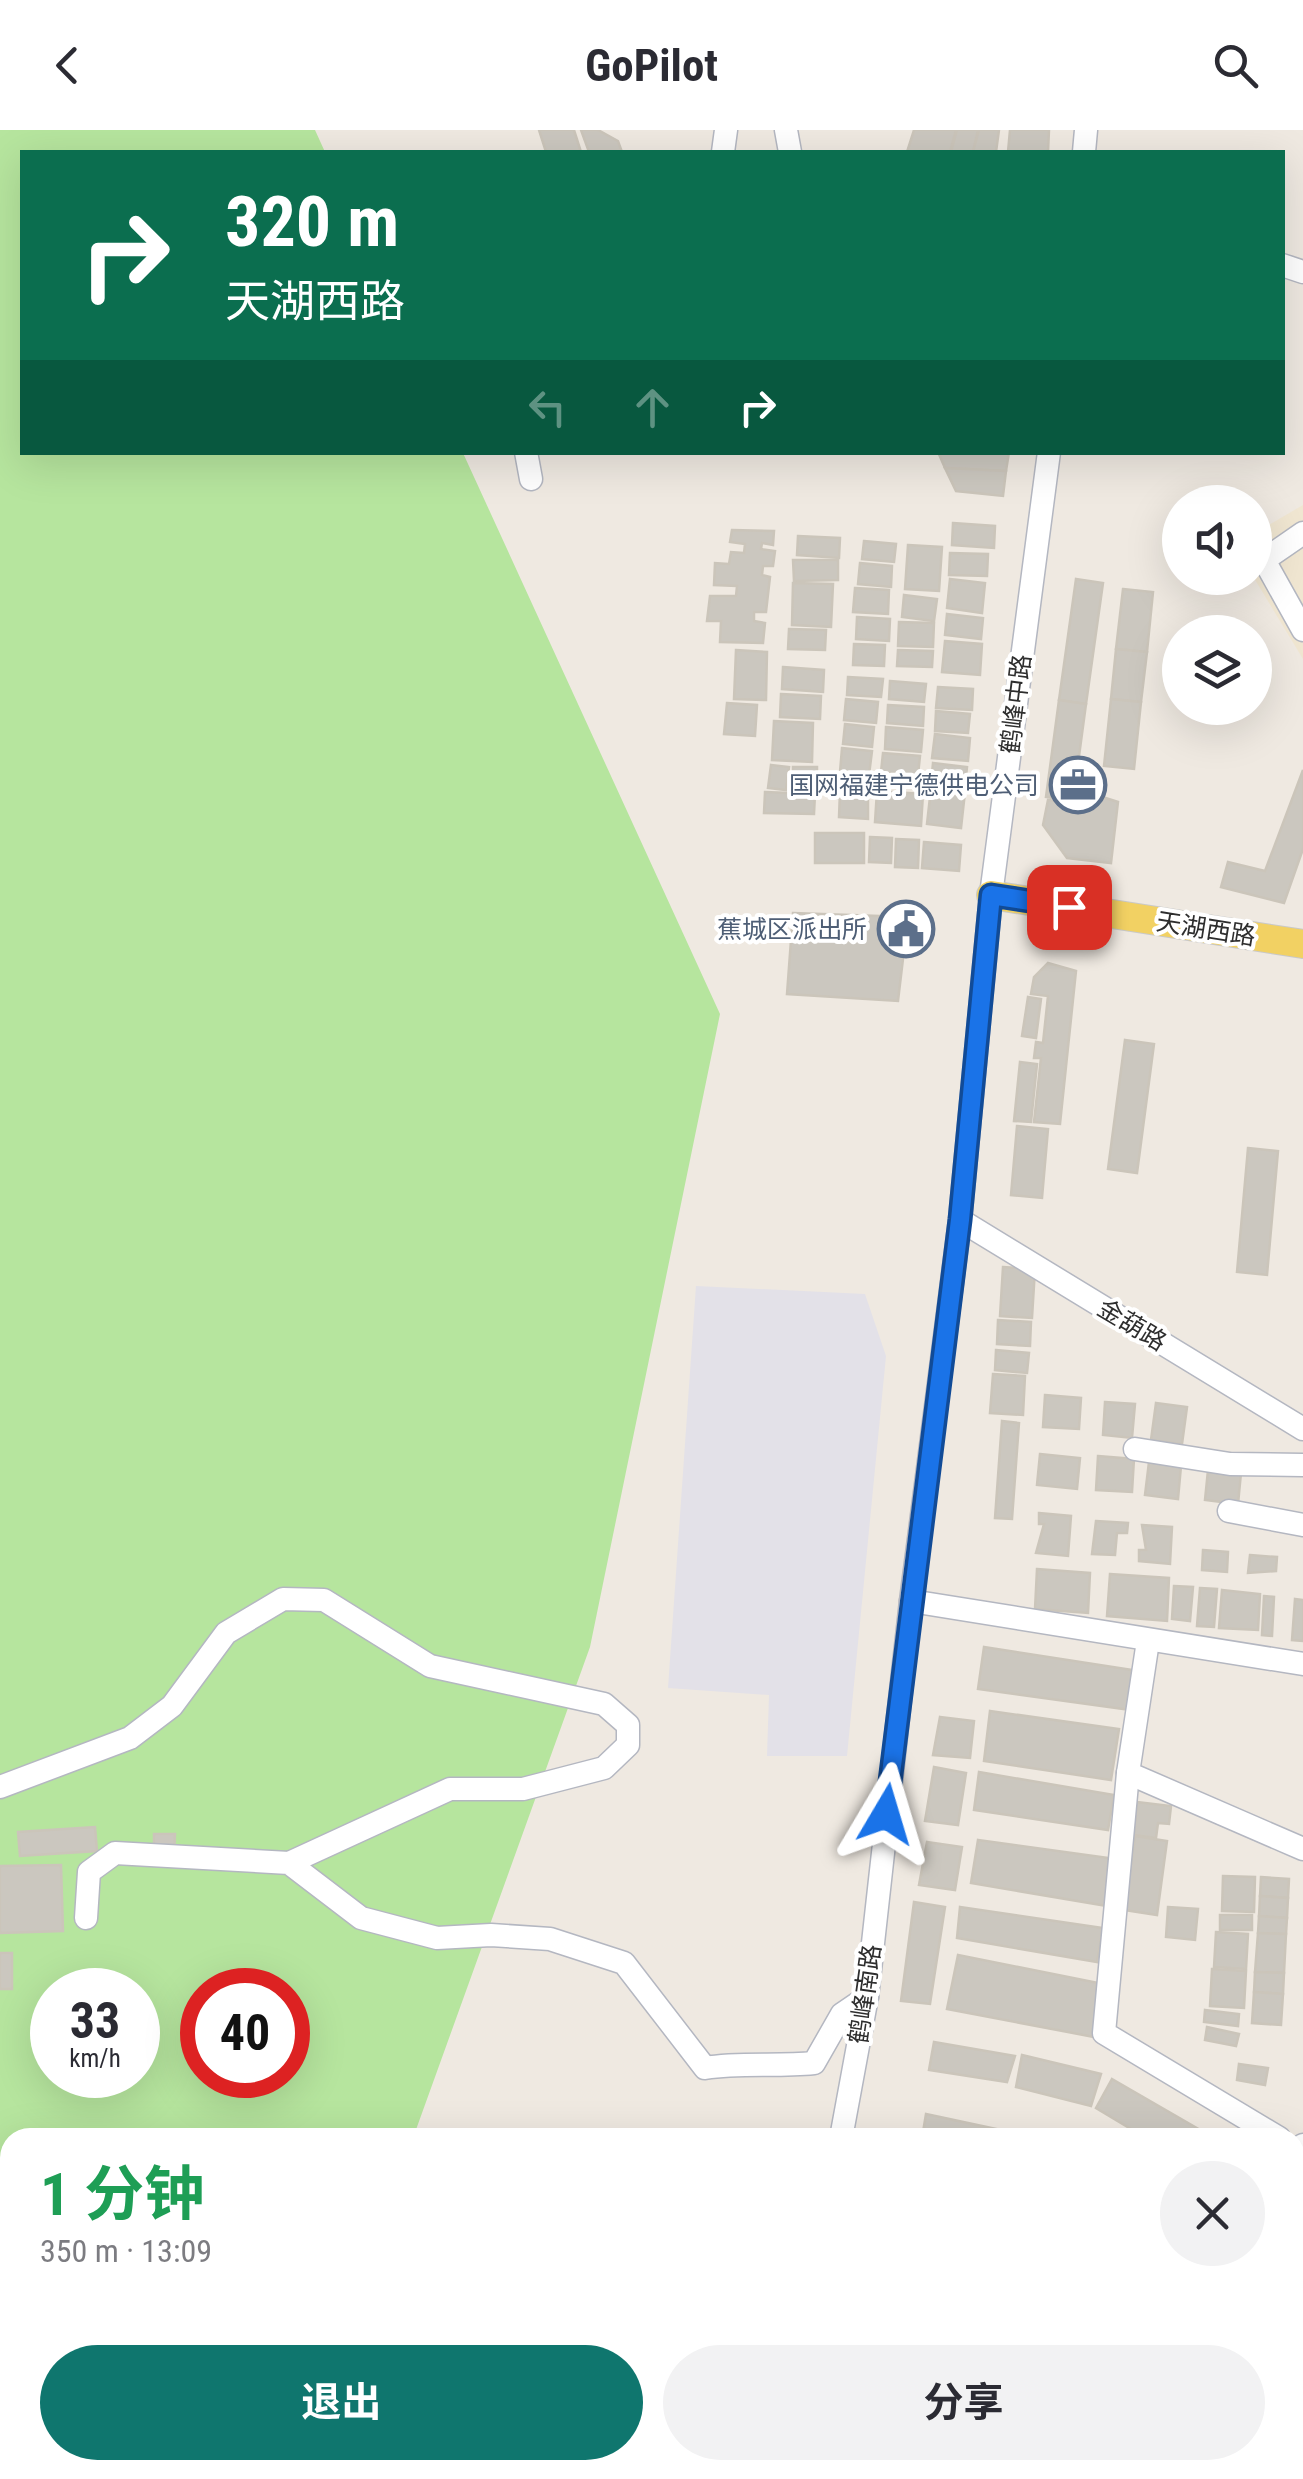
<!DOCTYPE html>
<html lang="zh">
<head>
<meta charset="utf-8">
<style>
  body { margin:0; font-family:"Roboto Condensed","Noto Sans SC",sans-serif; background:#f2f2f3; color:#2b2b33; height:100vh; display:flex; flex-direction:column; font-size:38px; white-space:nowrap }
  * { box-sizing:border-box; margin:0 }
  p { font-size:32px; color:#7c7c81 }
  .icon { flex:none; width:55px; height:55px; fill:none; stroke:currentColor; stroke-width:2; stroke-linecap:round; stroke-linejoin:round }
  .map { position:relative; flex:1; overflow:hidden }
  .sheet { position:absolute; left:0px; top:1998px; width:1305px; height:352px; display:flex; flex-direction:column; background:#fff; border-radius:30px 30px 0 0; box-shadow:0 10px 40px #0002 }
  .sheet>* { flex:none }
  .hud { position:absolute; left:20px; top:20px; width:1265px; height:305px; border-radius:0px; box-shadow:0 10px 40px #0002; background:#0b6e4f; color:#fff; overflow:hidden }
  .fabs { position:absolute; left:1162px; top:355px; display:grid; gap:20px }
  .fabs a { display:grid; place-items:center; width:110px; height:110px; border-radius:50%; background:#fff; box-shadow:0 10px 40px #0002; font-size:50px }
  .speed { position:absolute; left:30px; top:1838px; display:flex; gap:20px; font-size:50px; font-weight:700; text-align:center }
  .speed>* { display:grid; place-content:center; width:130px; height:130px; border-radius:50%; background:#fff; box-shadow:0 10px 40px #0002; line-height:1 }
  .speed small { font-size:25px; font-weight:400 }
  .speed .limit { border:15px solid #d22; background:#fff; color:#111 }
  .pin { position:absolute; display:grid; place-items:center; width:85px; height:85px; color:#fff; margin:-42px; border-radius:20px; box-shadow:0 5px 15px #0006 }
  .me { position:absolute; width:110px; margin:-55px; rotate:7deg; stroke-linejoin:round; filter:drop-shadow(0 0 8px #0008) }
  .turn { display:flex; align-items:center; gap:35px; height:210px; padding:0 40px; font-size:45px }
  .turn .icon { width:130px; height:130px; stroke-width:2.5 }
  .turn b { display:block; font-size:70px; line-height:85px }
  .lanes { display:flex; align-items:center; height:95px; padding:0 40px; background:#0003; justify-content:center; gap:50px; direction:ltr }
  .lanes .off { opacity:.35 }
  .round { display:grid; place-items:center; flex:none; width:105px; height:105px; border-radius:52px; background:#f2f2f3 }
  .head { display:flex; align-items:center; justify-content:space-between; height:170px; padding:0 40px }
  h1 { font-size:60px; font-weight:700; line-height:75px; color:#1e9e55 }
  .button { display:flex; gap:20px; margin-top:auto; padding:20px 40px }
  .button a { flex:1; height:115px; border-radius:60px; background:#0f766e; color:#fff; font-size:40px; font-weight:700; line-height:115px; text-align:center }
  .button a+a { background:#f2f2f3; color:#2b2b33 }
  header { display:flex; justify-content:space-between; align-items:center; height:130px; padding:0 40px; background:#fff; font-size:45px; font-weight:700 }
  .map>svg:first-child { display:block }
</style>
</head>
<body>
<header><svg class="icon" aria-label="back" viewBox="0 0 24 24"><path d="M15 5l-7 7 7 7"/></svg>GoPilot<svg class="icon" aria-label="search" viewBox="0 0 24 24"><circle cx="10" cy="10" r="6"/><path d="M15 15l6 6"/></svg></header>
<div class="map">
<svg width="1303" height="2349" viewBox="0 0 1303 2349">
  <rect width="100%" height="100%" fill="#efe9e1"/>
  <path fill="#e3e1e8" d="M696,1156L865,1164L886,1226L847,1626H767L769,1565L668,1558Z"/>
  <path fill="#f0e6d1" d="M1303,375V529L1254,448L1255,403Z"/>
  <path fill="#b6e59e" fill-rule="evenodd" d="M0,0H315L325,22H22V322L463,323L720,884L590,1517L413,2008H10V2340H246L242,2349H0ZM52,1860H138V1945H52ZM202,1860H288V1945H202Z"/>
  <g fill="#cbc7bf" stroke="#cbc5ba" stroke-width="2.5">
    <path d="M539,0H574L581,22H546Z"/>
    <path d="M581,0H598L618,11L622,22H589Z"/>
    <path d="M914,0H956L950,22H907Z"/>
    <path d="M957,0H978L973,22H951Z"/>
    <path d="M979,0H999L996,22H973Z"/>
    <path d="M1010,0H1049L1048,22H1008Z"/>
    <path d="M938,322H1009L1006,341L945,338Z"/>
    <path d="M945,338L1006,341L1003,366L956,361Z"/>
    <path d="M953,393L995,396L994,418L952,415Z"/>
    <path d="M732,400L774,401L773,415L762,413L761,419L775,421L773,436H763L762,445L770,447L766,482H754V491L765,493L763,513L720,512L721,491H707L710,466H736L737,456L714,455L715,433L729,434L731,422L744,423L745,414L730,412Z"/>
    <path d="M798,406L840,408L839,428L797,425Z"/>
    <path d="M864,411L896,414L894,432L862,429Z"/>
    <path d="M908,415L942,417L939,461L905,459Z"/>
    <path d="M950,423L988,424L987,446L949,445Z"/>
    <path d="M793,430H838V450L794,451Z"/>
    <path d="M860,433L892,436L891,457L858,454Z"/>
    <path d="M950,449L985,453L982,483L947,478Z"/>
    <path d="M1076,449L1103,453L1086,574L1059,570Z"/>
    <path d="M793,453L833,454L831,497L792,495Z"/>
    <path d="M855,458L889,460L888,484L853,482Z"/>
    <path d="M1123,459L1153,462L1147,522L1116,519Z"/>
    <path d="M904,465L937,469L934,491L902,487Z"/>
    <path d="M947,484L983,488L981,509L945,505Z"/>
    <path d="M857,487L890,489L889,511L856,509Z"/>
    <path d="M899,492L934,493L933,517L898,516Z"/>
    <path d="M789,499L826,500L825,520L788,519Z"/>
    <path d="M945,511L982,514L980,545L942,542Z"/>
    <path d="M854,514L885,515L884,536L853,535Z"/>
    <path d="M1116,519L1147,522L1141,572L1111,569Z"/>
    <path d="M736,520L767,522L766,570L734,569Z"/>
    <path d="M898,520L933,521L932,537L897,536Z"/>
    <path d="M783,537L824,540L823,562L782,559Z"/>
    <path d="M848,547L883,549L881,567L847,565Z"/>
    <path d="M890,551L926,554L924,572L889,569Z"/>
    <path d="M938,557L973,559L972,580L936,578Z"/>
    <path d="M781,564L821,566L820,589L780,587Z"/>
    <path d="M846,569L878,572L876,593L844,590Z"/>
    <path d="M1111,569L1141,572L1134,639L1104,636Z"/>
    <path d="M1059,570L1086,574L1073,671L1046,667Z"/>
    <path d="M727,573L757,575L755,606L724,604Z"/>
    <path d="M888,575L924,577L923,596L887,593Z"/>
    <path d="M936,581L970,584L968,603L935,601Z"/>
    <path d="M774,591L813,593L812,632L772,630Z"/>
    <path d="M845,594L874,597L872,617L843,614Z"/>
    <path d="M886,597L923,600L921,622L885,619Z"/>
    <path d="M935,604L970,608L968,631L932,628Z"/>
    <path d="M842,618L872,621L869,645L840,642Z"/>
    <path d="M883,623L920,626L918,645L881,642Z"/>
    <path d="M933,633L967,637L965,656L931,653Z"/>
    <path d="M771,635L789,637L786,660L768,658Z"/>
    <rect x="793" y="637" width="24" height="22"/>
    <path d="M1303,640V719L1284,773L1221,757L1228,732L1265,741Z"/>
    <path d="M931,658L965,662L961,698L927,694Z"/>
    <path d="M840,661L868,663V689L839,687Z"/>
    <path d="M877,661L923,664L921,696L875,692Z"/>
    <path d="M765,662L815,664L814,684L764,683Z"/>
    <path d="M1093,664L1118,672L1111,733L1067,728L1043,695L1048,670L1091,676Z"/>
    <rect x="815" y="703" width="49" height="30"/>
    <path d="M870,707L892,708L891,733L869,732Z"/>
    <path d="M896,709L919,710L918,738L895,737Z"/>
    <path d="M924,712L961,715L959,741L922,738Z"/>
    <path d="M793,783L908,787L898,871L787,864Z"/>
    <path d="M1048,833L1076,841L1060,994L1034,992L1041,928H1034L1036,912L1043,913L1048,866L1031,864L1034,847Z"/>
    <path d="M1028,867L1041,869L1036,908L1022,906Z"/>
    <path d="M1125,910L1154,914L1137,1043L1108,1039Z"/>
    <path d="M1020,932L1037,934L1031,992L1014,991Z"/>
    <path d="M1017,996L1048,999L1042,1068L1011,1065Z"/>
    <path d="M1248,1018L1278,1021L1267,1145L1237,1142Z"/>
    <path d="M1003,1137L1035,1139L1032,1188L1000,1186Z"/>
    <path d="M998,1190L1031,1192L1030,1216L997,1214Z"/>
    <path d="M996,1220L1029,1223L1027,1243L995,1240Z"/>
    <path d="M993,1244L1025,1246L1023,1285L990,1283Z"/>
    <path d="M1045,1265L1081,1268L1079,1299L1043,1297Z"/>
    <path d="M1105,1272L1135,1274L1132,1308L1103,1305Z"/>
    <path d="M1156,1273L1187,1277L1182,1314L1151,1310Z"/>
    <path d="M1002,1291L1019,1293L1012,1389L995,1388Z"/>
    <path d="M1040,1324L1080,1328L1077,1359L1037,1355Z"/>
    <path d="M1098,1326L1134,1329L1132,1362L1096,1360Z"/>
    <path d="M1149,1332L1181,1336L1178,1369L1145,1365Z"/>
    <path d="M1208,1340L1241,1343L1238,1374L1205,1370Z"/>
    <path d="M1039,1383L1071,1386L1068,1426L1036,1423L1044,1394H1039Z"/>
    <path d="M1096,1391L1128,1393L1127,1403H1117L1115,1425L1092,1424Z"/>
    <path d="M1142,1395L1172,1397L1170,1434L1139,1431V1420H1146Z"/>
    <path d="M1203,1420L1228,1422L1227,1442L1202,1440Z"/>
    <path d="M1250,1425L1277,1427L1276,1441L1248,1443Z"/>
    <path d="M1037,1439L1090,1443L1088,1483L1035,1479Z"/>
    <path d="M1110,1444L1169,1448L1167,1491L1107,1486Z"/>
    <path d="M1174,1456L1193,1457L1190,1491L1172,1489Z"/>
    <path d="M1200,1458L1217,1459L1214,1497L1197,1496Z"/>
    <path d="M1222,1460L1260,1464L1258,1500L1219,1498Z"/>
    <path d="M1264,1466L1274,1467L1272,1506L1262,1505Z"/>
    <path d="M1295,1469L1303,1470V1511L1292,1510Z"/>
    <path d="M984,1517L1139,1541L1131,1580L978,1559Z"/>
    <path d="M990,1581L1119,1599L1111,1650L984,1631Z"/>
    <path d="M940,1587L974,1591L970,1628L933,1625Z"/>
    <path d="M934,1637L966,1643L958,1695L925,1691Z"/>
    <path d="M979,1642L1114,1665L1108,1700L974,1680Z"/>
    <path d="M1137,1672L1171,1676L1169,1694L1158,1693L1156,1708L1134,1705Z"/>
    <path d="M95,1697L97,1721L20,1726L18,1702Z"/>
    <path d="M154,1704H175L174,1725H154Z"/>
    <path d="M1135,1706L1167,1711L1157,1785L1124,1780Z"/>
    <path d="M978,1710L1116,1729L1107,1776L971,1753Z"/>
    <path d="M927,1712L962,1717L955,1760L919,1755Z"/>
    <path d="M61,1735L63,1801L0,1803V1736Z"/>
    <path d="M1223,1746L1255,1747L1254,1782L1222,1781Z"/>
    <path d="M1261,1747L1289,1749L1288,1768L1260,1766Z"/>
    <path d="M1260,1766L1288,1768L1287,1788L1259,1786Z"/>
    <path d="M914,1772L945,1777L930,1874L901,1871Z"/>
    <path d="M960,1777L1103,1798L1097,1832L957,1808Z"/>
    <path d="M1168,1777L1198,1779L1195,1810L1166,1807Z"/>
    <rect x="1220" y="1785" width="32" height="15"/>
    <path d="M1259,1786L1287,1788L1286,1804L1258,1803Z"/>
    <path d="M1216,1802L1248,1804L1246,1839L1214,1837Z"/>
    <path d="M1258,1803L1286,1804L1284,1843L1255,1842Z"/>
    <rect x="0" y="1823" width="12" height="36"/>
    <path d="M958,1825L1108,1855L1094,1907L947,1879Z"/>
    <path d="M1212,1839L1246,1841L1244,1878L1210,1876Z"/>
    <path d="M1255,1842L1284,1843L1283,1864L1254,1862Z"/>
    <path d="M1254,1862L1283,1864L1281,1895L1252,1893Z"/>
    <path d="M1205,1880L1239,1884L1238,1896L1204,1892Z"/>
    <path d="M1207,1897L1239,1904L1236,1916L1205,1910Z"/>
    <path d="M934,1912L1015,1926L1007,1952L929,1940Z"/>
    <path d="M1022,1925L1101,1944L1091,1976L1016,1957Z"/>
    <path d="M1239,1934L1268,1938L1265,1955L1237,1950Z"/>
    <path d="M1112,1949L1214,2008H1146L1096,1978Z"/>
    <path d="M926,1984L996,1999L993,2008H922Z"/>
    <path d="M1301,2134H1303V2160L1295,2157Z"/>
  </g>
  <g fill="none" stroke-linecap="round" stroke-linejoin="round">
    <g stroke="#b4b7c1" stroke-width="25">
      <g id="minor">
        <path d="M786,0L790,22"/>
        <path d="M723,22L726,0"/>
        <path d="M1084,22L1086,0"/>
        <path d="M1282,135L1303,142"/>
        <path d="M526,322L531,349"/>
        <path d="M1303,403L1264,430L1303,500"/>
        <path d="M960,1090L1303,1299"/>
        <path d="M1135,1319L1230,1334L1303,1335"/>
        <path d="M1229,1381L1303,1395"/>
        <path d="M911,1471L1303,1534"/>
        <path d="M1148,1511L1128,1643L1303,1719"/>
        <path d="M1128,1643L1104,1903L1279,2008"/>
        <path d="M0,1657L130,1608L172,1576L226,1503L283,1469L324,1470L430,1536L604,1574L628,1595V1615L604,1638L523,1659H450L289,1733"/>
        <path d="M86,1788L89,1742L115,1723L289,1733L361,1788L437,1808L491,1805L550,1809L624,1833L705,1938C741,1932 776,1937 814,1933L842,1884L867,1867"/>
        <path d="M841,2008L867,1867L911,1471L960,1090L991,765L1049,322"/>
        <path d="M1295,2051L1303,2015"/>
        <path d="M768,2349L772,2340"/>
      </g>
    </g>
    <g stroke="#c9c9c9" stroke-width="30">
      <g id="major">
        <path d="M991,765L1303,814"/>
        <path d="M992,2340L1045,2349"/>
      </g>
    </g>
    <use href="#minor" stroke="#fff" stroke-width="22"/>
    <use href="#major" stroke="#f2d163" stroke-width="28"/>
  </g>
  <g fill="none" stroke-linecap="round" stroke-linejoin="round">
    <g stroke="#114b97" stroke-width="25">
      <path id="route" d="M886,1684L960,1090L991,765L1069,777"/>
    </g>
    <use href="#route" stroke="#1a73e8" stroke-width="18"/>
  </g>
  <defs>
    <g id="office-ring" transform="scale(2.875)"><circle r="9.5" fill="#fff" stroke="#5c6f8a" stroke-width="1.5"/><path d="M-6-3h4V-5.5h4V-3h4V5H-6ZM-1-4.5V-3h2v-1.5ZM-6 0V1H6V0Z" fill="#5c6f8a"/></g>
    <g id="civic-ring" transform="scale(2.875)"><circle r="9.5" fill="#fff" stroke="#5c6f8a" stroke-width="1.5"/><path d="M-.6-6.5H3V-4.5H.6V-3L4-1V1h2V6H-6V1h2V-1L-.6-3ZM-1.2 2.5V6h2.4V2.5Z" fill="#5c6f8a"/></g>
  </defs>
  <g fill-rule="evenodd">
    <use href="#office-ring" x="1078" y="655"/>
    <use href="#civic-ring" x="906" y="799"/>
  </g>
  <g text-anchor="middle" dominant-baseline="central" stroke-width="8" stroke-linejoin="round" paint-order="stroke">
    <g font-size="25" fill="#2e2e2e" stroke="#fff">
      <text transform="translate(1016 574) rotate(-83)">鹤峰中路</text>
      <text transform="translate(1206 799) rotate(9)">天湖西路</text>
      <text transform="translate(1132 1195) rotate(31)">金葫路</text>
      <text transform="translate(865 1864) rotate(-82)">鹤峰南路</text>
    </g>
    <g font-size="25" fill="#4e5e75" stroke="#fff" text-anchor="end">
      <text x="1039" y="655">国网福建宁德供电公司</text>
      <text x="867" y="799">蕉城区派出所</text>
    </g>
  </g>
</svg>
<div class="fabs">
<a><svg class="icon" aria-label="sound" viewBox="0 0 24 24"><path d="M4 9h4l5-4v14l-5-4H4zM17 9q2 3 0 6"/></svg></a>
<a><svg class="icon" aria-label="layers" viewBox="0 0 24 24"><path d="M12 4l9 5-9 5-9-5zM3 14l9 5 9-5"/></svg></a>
</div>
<div class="speed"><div>33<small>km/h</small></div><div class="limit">40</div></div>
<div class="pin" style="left:1069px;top:777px;background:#d93025"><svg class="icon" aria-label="arrive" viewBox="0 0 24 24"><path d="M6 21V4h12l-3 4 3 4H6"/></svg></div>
<svg class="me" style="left:886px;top:1684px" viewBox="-20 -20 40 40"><path d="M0-17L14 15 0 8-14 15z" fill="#1a73e8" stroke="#fff" stroke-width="4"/></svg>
<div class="hud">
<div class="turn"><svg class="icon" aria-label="right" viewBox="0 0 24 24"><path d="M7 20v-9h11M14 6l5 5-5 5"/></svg><div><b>320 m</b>天湖西路</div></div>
<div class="lanes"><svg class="icon off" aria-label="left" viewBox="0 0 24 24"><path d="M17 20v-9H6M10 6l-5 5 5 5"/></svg><svg class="icon off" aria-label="ahead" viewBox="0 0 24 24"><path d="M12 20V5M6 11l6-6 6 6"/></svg><svg class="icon" aria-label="right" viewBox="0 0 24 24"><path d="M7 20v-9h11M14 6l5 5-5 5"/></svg></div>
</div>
<section class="sheet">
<div class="head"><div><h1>1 分钟</h1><p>350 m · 13:09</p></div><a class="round"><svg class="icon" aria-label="close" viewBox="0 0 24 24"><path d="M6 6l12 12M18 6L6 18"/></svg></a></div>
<div class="button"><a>退出</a><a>分享</a></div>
</section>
</div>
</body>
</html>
